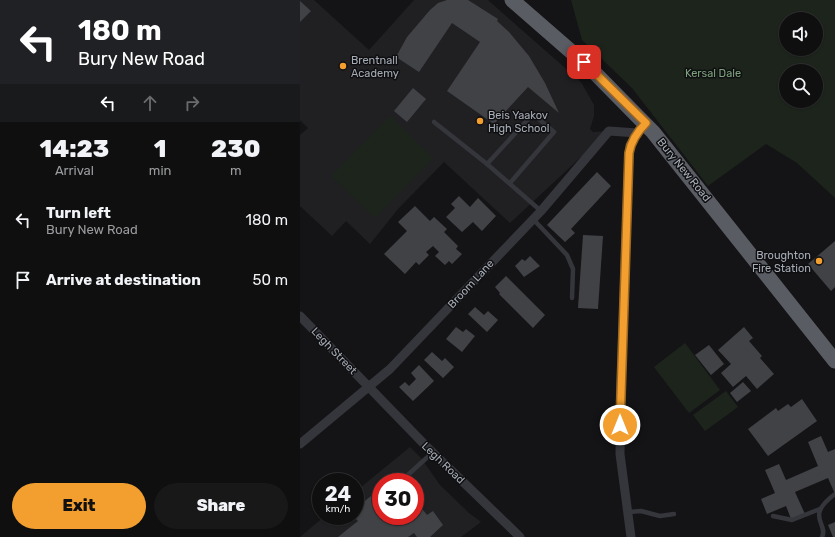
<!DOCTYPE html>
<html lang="en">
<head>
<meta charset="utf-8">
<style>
  body { margin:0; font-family:Rubik,sans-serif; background:#181819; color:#f1f3f6; height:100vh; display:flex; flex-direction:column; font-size:15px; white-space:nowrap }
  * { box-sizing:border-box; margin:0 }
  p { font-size:13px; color:#9b9c9f }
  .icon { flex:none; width:22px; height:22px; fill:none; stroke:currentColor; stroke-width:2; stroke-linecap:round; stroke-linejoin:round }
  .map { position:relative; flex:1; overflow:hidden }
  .panel { display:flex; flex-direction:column; background:#0f0f10; width:300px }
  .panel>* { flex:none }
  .banner { background:#202124; color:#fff; overflow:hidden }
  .fabs { position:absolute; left:479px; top:12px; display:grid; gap:8px }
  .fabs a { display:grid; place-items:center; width:44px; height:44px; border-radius:50%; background:#0f0f10; box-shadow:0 1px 3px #0004,0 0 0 1px #2f2f30; font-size:20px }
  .speed { position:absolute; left:12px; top:473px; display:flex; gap:8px; font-size:20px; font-weight:700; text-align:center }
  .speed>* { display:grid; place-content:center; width:52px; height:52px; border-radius:50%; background:#0f0f10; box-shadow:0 1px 3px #0004,0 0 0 1px #2f2f30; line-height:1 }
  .speed small { font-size:10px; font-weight:400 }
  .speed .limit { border:6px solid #d22; background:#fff; color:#111 }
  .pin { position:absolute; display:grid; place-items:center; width:34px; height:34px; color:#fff; margin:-17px; border-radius:8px; box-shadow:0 2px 6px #0006 }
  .me { position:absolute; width:44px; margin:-22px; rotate:0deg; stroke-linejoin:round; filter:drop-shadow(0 0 3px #0008) }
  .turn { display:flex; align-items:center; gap:14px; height:84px; padding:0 12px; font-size:18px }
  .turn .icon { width:52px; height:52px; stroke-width:2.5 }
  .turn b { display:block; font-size:28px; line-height:34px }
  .lanes { display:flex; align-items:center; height:38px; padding:0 12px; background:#0003; justify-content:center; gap:20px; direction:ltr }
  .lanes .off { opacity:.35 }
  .eta { display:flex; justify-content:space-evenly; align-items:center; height:68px; text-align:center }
  .eta b { font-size:24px; font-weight:800; line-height:28px }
  .action { display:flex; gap:8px; margin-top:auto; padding:8px 12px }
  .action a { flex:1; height:46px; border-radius:24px; background:#f29f2f; color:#111; font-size:16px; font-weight:800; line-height:46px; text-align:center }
  .action a+a { background:#181819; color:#f1f3f6 }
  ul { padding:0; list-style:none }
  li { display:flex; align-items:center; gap:12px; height:60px; padding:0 12px }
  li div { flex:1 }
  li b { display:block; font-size:15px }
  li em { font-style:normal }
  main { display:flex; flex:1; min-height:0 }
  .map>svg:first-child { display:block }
</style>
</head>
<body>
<main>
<section class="panel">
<div class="banner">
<div class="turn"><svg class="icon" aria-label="left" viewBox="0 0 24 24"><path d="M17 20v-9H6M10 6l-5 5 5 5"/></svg><div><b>180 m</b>Bury New Road</div></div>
<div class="lanes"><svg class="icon" aria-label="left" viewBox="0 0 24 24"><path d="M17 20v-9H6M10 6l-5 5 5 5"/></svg><svg class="icon off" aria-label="ahead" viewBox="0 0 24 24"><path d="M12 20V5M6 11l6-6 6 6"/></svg><svg class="icon off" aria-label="right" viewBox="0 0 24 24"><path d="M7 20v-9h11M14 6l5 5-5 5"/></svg></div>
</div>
<div class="eta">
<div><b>14:23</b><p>Arrival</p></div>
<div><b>1</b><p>min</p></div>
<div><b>230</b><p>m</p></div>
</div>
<ul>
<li><svg class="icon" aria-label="left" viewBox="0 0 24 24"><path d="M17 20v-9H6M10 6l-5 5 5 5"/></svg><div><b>Turn left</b><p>Bury New Road</p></div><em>180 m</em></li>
<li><svg class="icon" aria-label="arrive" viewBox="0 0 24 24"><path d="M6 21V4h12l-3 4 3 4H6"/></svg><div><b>Arrive at destination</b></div><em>50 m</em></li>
</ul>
<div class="action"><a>Exit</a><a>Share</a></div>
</section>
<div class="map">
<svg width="535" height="537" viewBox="0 0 535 537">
  <rect width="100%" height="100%" fill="#141416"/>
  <g fill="#202023" fill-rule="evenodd">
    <path d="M0,0H14L69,50L114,0H188L281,82L294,105V116L290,129L293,132L309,131L210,223L144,162L98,209L70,244L46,221L32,236L0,206V135L8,128L0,120Z"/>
    <path d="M110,447L121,458L140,485L169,513L181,522L161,537H0L25,516H55V492ZM81,482H115V516H81Z"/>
  </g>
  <g fill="#1c241c" fill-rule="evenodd">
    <path d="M271,0H535V198L497,163L466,144L408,186L332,88L282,40ZM486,19H516V49H486ZM486,71H516V101H486Z"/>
    <path d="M90,116L133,158L75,218L31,176Z"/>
    <path d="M385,343L420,390L389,413L354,367Z"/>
    <path d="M426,391L438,407L405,431L393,415Z"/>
  </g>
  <g fill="#404246">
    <path d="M147,0H168L198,19L197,21L209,32L229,56L245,83L259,113L228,87L194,124L147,91L180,42L152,23L119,72L96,57L107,37L130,10L138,3Z"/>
    <path d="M0,1L11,11L0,22Z"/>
    <path d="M113,88L126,99L107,122L94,111Z"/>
    <path d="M297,172L311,186L271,229L275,233L265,242L247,225Z"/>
    <path d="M159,196L170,207L178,198L196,216L182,231L173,222L162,232L146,217L155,208L151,204Z"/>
    <path d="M115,206L130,221L134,217L147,229L144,232L158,246L156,249L162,254L152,264L149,261L145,265L135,256L139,252L133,246L126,252L129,255L119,265L116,262L105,274L84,254L107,231L98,222Z"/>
    <path d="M283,235L303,236L298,309L278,308Z"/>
    <path d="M535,241V287L531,291L508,264Z"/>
    <path d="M230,256L240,266L224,277L215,266L222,259L225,261Z"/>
    <path d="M206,276L245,315L233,328L199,294L200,293L195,287Z"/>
    <path d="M175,307L184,315L188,311L198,320L187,332L168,314Z"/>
    <path d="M156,327L163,332L166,329L175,336L162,352L146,339Z"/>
    <path d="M444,327L453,338L449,341L462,356L460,358L474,374L457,389L446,376L433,387L421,373L431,364L418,350Z"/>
    <path d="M409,345L424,364L411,375L395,355Z"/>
    <path d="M132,352L142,361L145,358L154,367L143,378L124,360Z"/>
    <path d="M119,365L134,381L113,401L99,387L105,382L109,386L116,379L111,373Z"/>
    <path d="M443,382L451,391L437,402L430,393Z"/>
    <path d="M502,399L517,421L468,456L448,429L476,408L478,411L488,404L491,407Z"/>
    <path d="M521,436L528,452L535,449V494L528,478L495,492L505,514L491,519L486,506L467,514L461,499L475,493L465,470L479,464L486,480L518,466L508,442Z"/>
    <path d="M71,496L81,509V516H87L90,520L94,516H115V500L127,515L133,511L143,525L130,537H117L114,533L108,537H38L58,521L53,516H55V509Z"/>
    <path d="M535,522V537H533L528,525Z"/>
  </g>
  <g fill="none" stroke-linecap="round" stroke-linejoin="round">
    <g stroke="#35363b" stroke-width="4.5">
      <path d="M134,122L187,164"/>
      <path d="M210,183L254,132L233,114L187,164L241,211"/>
      <path d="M233,219L267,255L273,269L272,298"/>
      <path d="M100,482L132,453"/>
      <path d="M329,512L341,511L360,516L374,514"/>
      <path d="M473,516L492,520L520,509"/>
      <path d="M522,537C529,524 504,517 535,494"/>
    </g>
    <g stroke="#35363b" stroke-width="9">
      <path d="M0,316L126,446L220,537"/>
      <path d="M0,444L90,369L241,211L309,131L337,133"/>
      <path d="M331,537L320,454L321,381L329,153L330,145L339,130"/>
    </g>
    <path stroke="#595c63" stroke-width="15" d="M212,0L290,68L353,132L535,361"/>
  </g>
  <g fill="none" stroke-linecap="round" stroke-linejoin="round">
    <g stroke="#9d671f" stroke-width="10">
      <path id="route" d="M284,62L346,123C337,132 331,141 329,153L320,425"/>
    </g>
    <use href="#route" stroke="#f29f2f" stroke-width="7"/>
  </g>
  <g fill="#f29f2f" stroke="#0f0f11" stroke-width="1.5">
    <circle cx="43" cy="66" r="4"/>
    <circle cx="180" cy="121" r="4"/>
    <circle cx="519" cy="261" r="4"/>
  </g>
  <g text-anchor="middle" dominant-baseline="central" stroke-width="3" stroke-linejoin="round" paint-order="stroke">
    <g font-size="11" fill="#a6acb6" stroke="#0f0f11" text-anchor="start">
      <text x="51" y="60">Brentnall<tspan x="51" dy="13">Academy</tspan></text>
      <text x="188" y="115">Beis Yaakov<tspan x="188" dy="13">High School</tspan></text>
      <text x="511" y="255" text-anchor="end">Broughton<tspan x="511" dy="13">Fire Station</tspan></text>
    </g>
    <g font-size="11" fill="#7da17c" stroke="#0f0f11">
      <text x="413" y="73">Kersal Dale</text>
    </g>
    <g font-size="11" fill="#a6acb6" stroke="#0f0f11">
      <text transform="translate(384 170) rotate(51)">Bury New Road</text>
      <text transform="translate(171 284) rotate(-47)">Broom Lane</text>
      <text transform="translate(34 351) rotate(46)">Legh Street</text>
      <text transform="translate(143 463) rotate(44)">Legh Road</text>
    </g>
  </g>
</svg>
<div class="fabs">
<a><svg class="icon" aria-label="sound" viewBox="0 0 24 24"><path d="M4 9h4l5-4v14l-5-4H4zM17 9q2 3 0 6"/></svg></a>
<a><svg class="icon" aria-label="search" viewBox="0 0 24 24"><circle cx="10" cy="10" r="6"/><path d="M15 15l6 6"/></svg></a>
</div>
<div class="speed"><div>24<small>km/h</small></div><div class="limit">30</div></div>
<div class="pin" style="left:284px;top:62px;background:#d93025"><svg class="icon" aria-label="arrive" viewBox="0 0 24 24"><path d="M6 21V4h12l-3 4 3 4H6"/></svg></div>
<svg class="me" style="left:320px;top:425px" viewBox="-20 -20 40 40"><circle r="17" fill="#f29f2f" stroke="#fff" stroke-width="3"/><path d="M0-11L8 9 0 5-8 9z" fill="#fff"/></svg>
</div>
</main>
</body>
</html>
